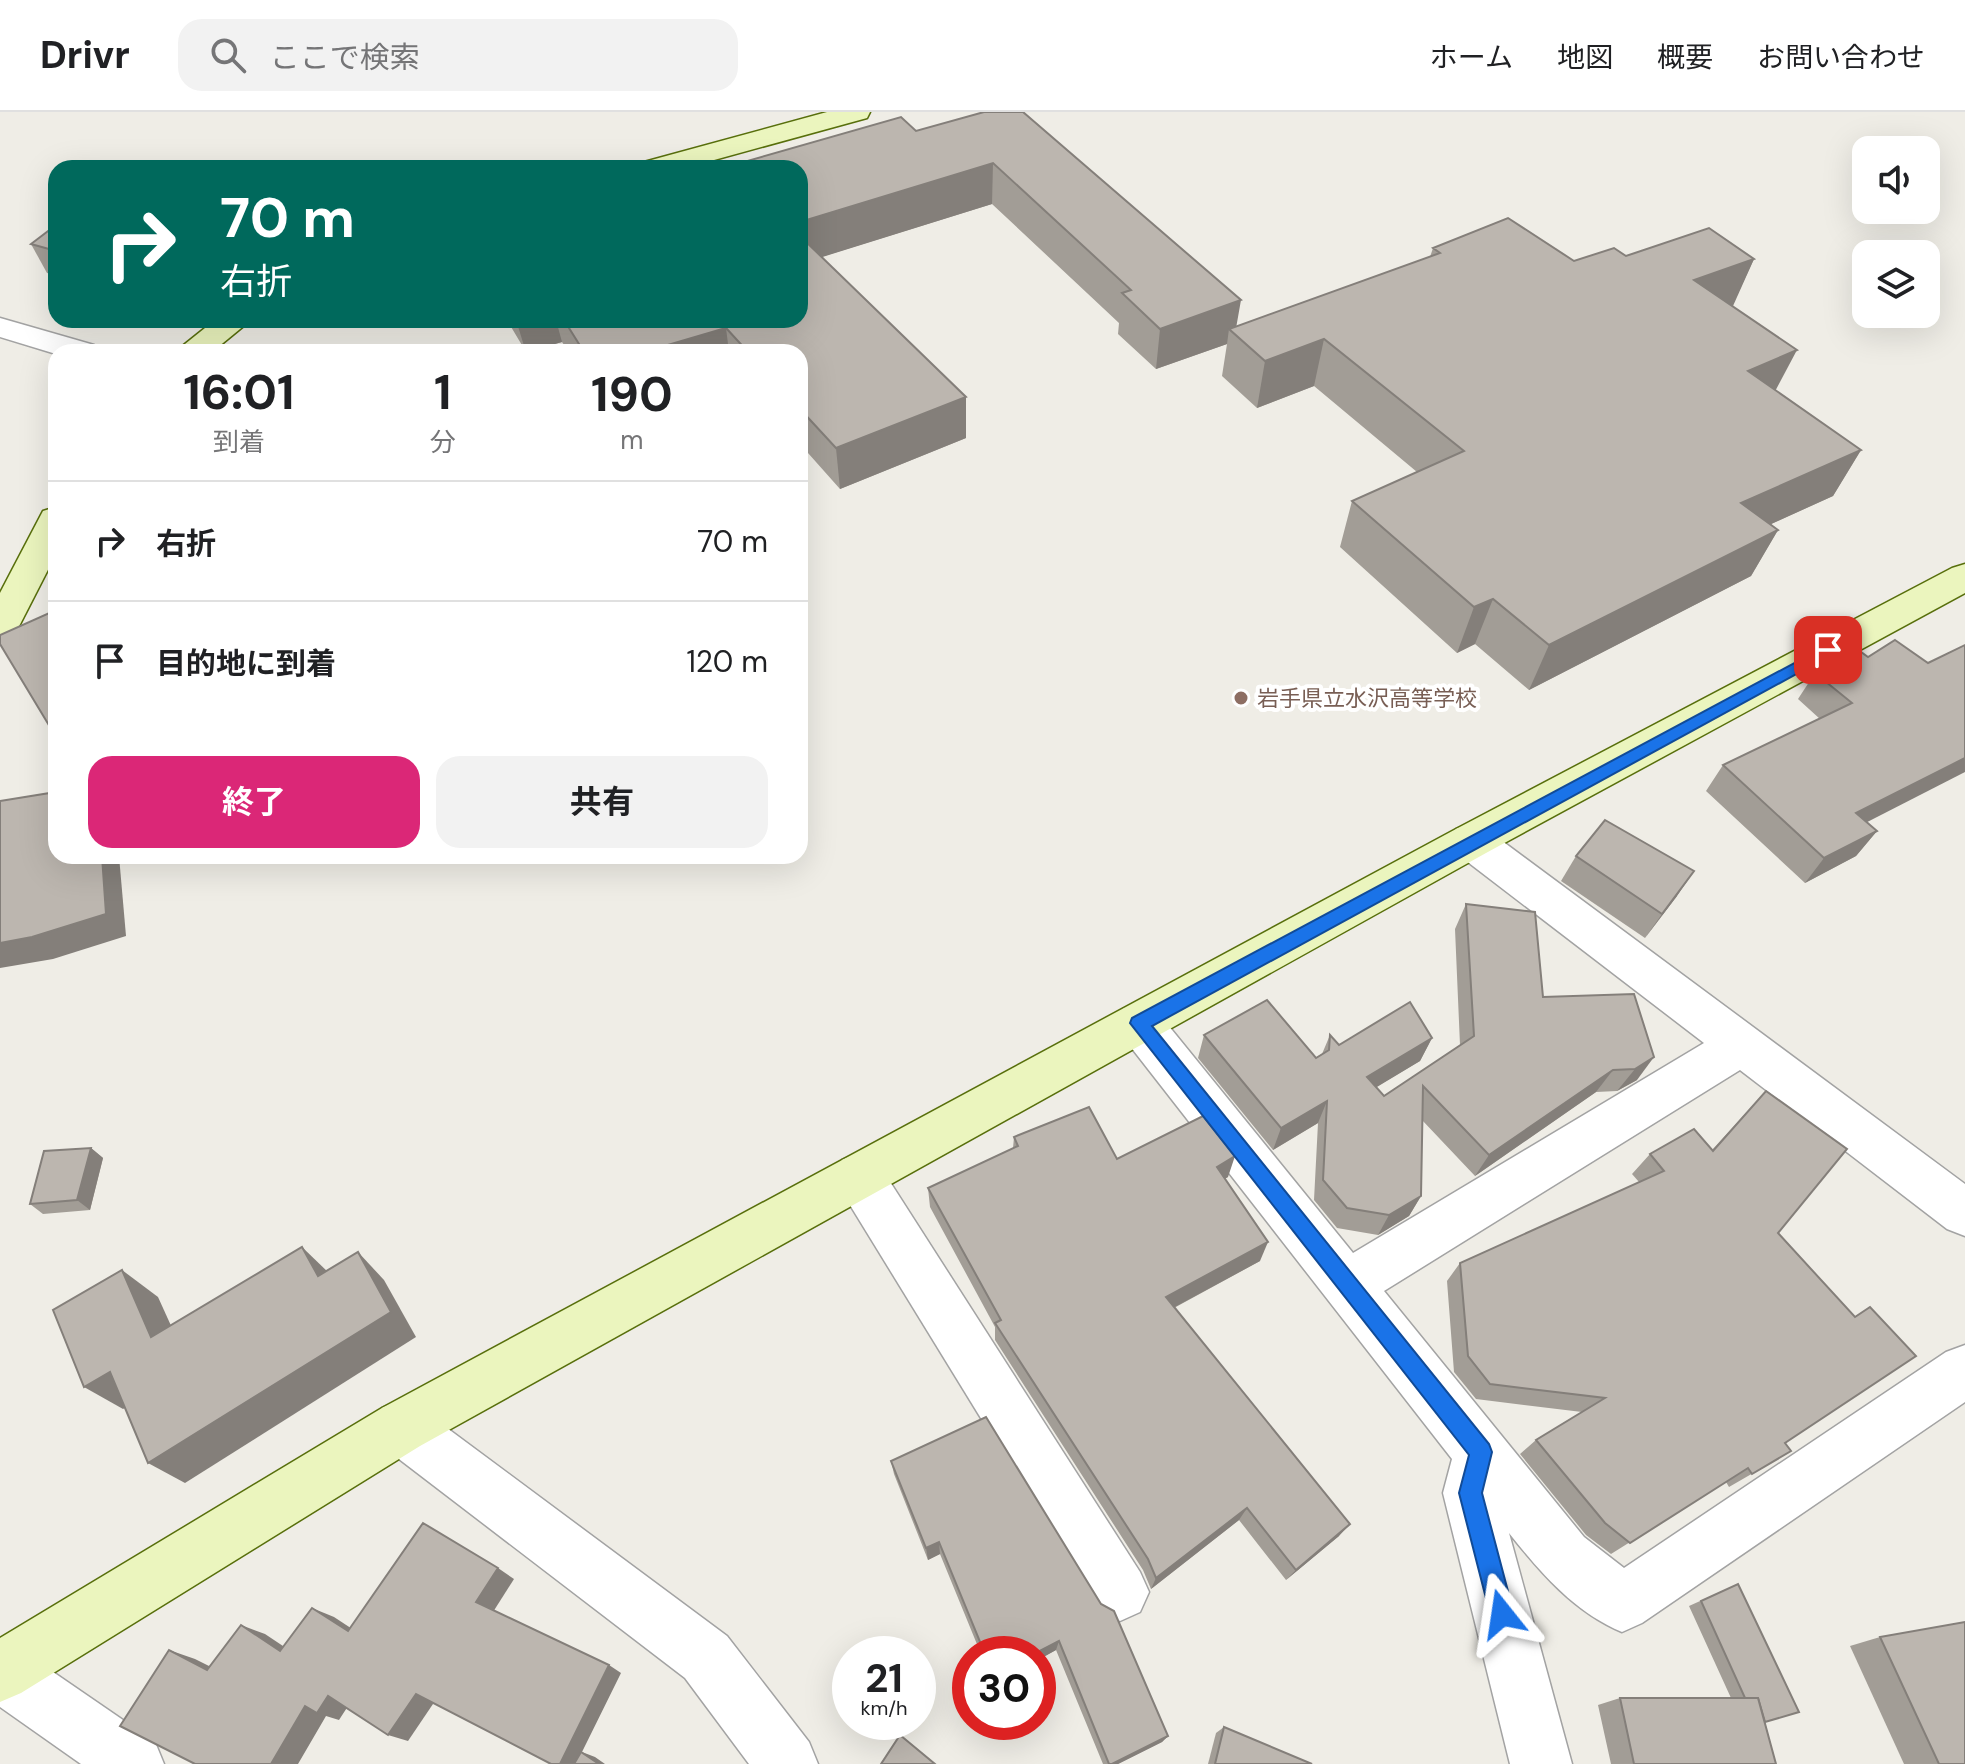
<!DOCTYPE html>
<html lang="ja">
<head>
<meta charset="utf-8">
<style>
  body { margin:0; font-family:"DM Sans","Noto Sans JP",sans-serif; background:#f2f2f2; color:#202124; height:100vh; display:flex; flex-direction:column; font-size:30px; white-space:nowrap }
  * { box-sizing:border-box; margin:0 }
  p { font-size:26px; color:#757577 }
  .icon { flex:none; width:44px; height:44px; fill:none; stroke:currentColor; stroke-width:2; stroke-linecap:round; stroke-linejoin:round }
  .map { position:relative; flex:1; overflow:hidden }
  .details { position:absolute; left:48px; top:232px; width:760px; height:520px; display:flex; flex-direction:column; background:#fff; border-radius:24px; box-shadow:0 8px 32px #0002 }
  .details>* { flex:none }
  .guide { position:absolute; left:48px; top:48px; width:760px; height:168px; border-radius:24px; box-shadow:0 8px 32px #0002; background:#00695c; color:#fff; overflow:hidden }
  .buttons { position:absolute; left:1852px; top:24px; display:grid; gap:16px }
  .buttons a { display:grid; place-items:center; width:88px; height:88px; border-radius:16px; background:#fff; box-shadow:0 8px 32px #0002; font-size:40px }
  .speed { position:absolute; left:832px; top:1524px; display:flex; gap:16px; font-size:40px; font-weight:700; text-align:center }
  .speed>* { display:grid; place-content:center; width:104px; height:104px; border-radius:50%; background:#fff; box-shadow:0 8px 32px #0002; line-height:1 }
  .speed small { font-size:20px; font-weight:400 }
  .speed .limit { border:12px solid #d22; background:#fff; color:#111 }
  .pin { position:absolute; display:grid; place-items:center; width:68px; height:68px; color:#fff; margin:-34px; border-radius:16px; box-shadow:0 4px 12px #0006 }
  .me { position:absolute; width:88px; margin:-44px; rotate:345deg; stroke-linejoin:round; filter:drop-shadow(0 0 6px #0008) }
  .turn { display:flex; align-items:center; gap:28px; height:168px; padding:0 40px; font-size:36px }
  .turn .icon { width:104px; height:104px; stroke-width:2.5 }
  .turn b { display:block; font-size:56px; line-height:68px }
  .eta { display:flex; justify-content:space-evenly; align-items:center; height:136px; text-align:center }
  .eta b { font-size:48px; font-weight:700; line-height:56px }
  .cta { display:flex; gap:16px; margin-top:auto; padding:16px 40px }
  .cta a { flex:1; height:92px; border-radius:24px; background:#db2777; color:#fff; font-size:32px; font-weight:700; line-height:92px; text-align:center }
  .cta a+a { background:#f2f2f2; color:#202124 }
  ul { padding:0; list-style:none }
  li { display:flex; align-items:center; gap:24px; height:120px; padding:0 40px; border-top:2px solid #e0e0e0 }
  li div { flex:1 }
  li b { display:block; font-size:30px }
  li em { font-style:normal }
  header { display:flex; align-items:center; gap:48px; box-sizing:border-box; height:112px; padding:0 40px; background:#fff; border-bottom:2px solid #e0e0e0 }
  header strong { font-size:38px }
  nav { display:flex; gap:44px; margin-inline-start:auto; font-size:28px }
  .search { width:560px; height:72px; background:#f2f2f2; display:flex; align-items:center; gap:20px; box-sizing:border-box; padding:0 28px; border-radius:24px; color:#757577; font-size:30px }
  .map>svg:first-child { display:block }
</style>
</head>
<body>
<header>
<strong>Drivr</strong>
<div class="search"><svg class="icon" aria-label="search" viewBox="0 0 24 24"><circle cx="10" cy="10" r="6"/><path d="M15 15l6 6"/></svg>ここで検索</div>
<nav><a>ホーム</a><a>地図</a><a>概要</a><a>お問い合わせ</a></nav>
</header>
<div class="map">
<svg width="1965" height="1652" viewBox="0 0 1965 1652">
  <rect width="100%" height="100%" fill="#efede6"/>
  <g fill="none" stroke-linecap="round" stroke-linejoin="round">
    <g stroke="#a3a3a3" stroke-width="3">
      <g id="street">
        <path d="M0,206L94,233L99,240L56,242L0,225Z"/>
        <path d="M1471,712L1486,717L1965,1072V1124L1947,1117L1740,958L1384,1179L1584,1425L1624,1456L1946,1240L1965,1233V1290L1642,1511L1622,1520C1574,1500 1540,1460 1509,1421L1572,1652H1510L1443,1381L1452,1347L1123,925L1116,911L1123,897L1139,891L1155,897L1353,1141L1704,931L1456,741L1450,729L1456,717Z"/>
        <path d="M859,1041L876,1048L1140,1460L1149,1480L1140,1500L1120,1509L1100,1500L842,1080L835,1064L842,1048Z"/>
        <path d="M401,1288L420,1296L727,1524L809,1630L818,1652H749L685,1566L382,1334L374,1315L382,1296Z"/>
        <path d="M0,1529L21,1538L155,1630L164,1652H81L0,1595Z"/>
      </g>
    </g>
    <g stroke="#586f0c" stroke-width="3">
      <g id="secondary">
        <path d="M827,0H870L867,6L685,56H640L644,50Z"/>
        <path d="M215,208H251L212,240H175Z"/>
        <path d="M56,395V442L13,526L0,530V481L43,399Z"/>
        <path d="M1965,452V481L1486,741L420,1334L21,1581L0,1590V1526L382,1296L1456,717L1952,456Z"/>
      </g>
    </g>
    <use href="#street" fill="#fff" fill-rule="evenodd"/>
    <use href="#secondary" fill="#ebf5be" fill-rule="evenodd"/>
  </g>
  <g fill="#a29d96">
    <path d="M984,0L1237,215L1430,145L1433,136L1574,149L1626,144L1754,147L1732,194L1776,278L1861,338L1833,384L1771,412L1778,418L1751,464L1529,578L1475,532L1457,541L1340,435L1352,389L1417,360L1314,274L1257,296L1222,264L1227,232L1156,257L1118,222L1119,211L992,92L821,145L966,326L840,377L800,332V240H569L562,230L526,240L507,208H800V56L916,19Z"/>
    <path d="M56,113V163L47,161L31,132Z"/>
    <path d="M1861,540L1867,710L1877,719L1856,744L1805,771L1706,679L1723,653L1820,607L1798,587L1815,561Z"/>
    <path d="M1576,744L1677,784L1645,826L1561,769Z"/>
    <path d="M1466,792L1543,885L1634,882L1637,968L1617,979L1596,980L1475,1064L1422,1008L1421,1084L1409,1104L1378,1123L1337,1116L1314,1088L1318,1011L1273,1038L1198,946L1204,923L1316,946L1322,942L1330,923L1339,933L1432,926L1420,949L1376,975L1384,984L1460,933L1455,817Z"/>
    <path d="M1766,979L1778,1121L1785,1331L1791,1339L1729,1375L1726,1370L1611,1442L1586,1423L1520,1342L1536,1328L1582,1300L1476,1287L1454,1260L1447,1169L1460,1151L1639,1070L1632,1062L1650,1042L1712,1038Z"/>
    <path d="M1014,1025L1117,1047L1228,1065L1224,1067L1260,1149L1174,1196L1339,1424L1286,1468L1239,1408L1151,1477L1143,1458L995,1228V1215L930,1095L928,1076L1013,1036Z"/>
    <path d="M91,1036L103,1046L90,1098L43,1102L30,1092Z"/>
    <path d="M891,1349L1168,1624L1162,1630L1118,1652H1103L1056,1538L1038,1548V1542H981L940,1442L928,1448L894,1362Z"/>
    <path d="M1738,1472L1765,1610L1776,1652H1611L1598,1593L1620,1586H1731L1689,1494Z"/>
    <path d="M1880,1525L1965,1652H1904L1850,1534Z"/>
    <path d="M1224,1615L1312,1652H1208L1216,1621Z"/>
  </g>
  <g fill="#847f7a">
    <path d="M993,51L992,92L800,152V110Z"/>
    <path d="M1754,147L1733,194L1674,215L1694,168Z"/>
    <path d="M1241,188L1235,222L1229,217L1227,232L1156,257L1160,217Z"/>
    <path d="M516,208H556L562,230L526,240Z"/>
    <path d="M726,216L729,240H644Z"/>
    <path d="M1324,227L1314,274L1257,296L1265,249Z"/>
    <path d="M1797,238L1772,285L1748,259Z"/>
    <path d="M966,285V326L840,377L836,336Z"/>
    <path d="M1861,338L1833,384L1716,437L1741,391Z"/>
    <path d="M1778,418L1751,464L1529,578L1549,533Z"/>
    <path d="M1493,487L1475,532L1457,541L1474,495Z"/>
    <path d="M1965,646V660L1836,726L1856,701Z"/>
    <path d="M1877,719L1856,744L1805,771L1824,746Z"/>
    <path d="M102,744H119L126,824L53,847L0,856V831Z"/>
    <path d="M1694,759L1677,784L1645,826L1662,802Z"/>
    <path d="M1432,926L1420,949L1357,987L1367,965Z"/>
    <path d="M1654,945L1637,968L1617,979L1635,957Z"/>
    <path d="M1613,958L1596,980L1475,1064L1489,1043Z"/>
    <path d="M1327,989L1318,1011L1273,1038L1281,1016Z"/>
    <path d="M91,1036L103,1046L90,1098L77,1088Z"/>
    <path d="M1235,1044L1228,1065L1210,1075L1217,1055Z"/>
    <path d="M1421,1084L1409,1104L1378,1123L1389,1103Z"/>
    <path d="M1268,1130L1260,1149L1160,1203L1166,1185Z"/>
    <path d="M302,1135L330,1162L318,1164Z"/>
    <path d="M358,1140L384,1168L416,1225L185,1371L148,1351Z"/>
    <path d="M122,1158L158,1185L187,1249L151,1225Z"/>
    <path d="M110,1260L147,1283L123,1297L84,1275Z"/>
    <path d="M1247,1396L1239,1408L1151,1477L1156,1466Z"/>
    <path d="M1350,1412L1339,1424L1286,1468L1296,1458Z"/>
    <path d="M939,1430L940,1442L928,1448L926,1436Z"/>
    <path d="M498,1456L514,1467L493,1500L476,1490Z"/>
    <path d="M312,1496L334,1505L369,1528L348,1519Z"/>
    <path d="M241,1513L265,1522L304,1548L280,1539Z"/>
    <path d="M1059,1529L1056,1538L1038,1548V1542H1034Z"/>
    <path d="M169,1538L195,1547L233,1566L207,1558Z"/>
    <path d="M609,1553L621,1561L582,1640L595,1645L605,1652H560Z"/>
    <path d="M416,1582L435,1589L408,1629L388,1623Z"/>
    <path d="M328,1584L350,1591L339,1608L326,1604L298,1652H271L305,1594Z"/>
    <path d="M1168,1624L1162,1630L1118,1652H1112Z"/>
  </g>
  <g fill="#bcb6af" stroke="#847f7a" stroke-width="2">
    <path d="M984,0H1023L1241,188L1160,217L1122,181L1131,178L993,51L800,110V56H723L901,5L916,19Z"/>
    <path d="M1508,106L1574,149L1614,136L1626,144L1709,116L1754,147L1694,168L1797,238L1748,259L1861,338L1741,391L1778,418L1549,533L1493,487L1474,495L1352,389L1464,339L1324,227L1265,249L1229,217L1440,141L1433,136Z"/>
    <path d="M56,113V139L31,132Z"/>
    <path d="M800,124L966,285L836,336L800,297V240H748L726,216L644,240H584L564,208H800Z"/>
    <path d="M56,498V625L0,532V523Z"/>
    <path d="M1895,528L1928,551L1965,533V646L1856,701L1877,719L1824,746L1723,653L1852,591L1815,561L1861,540L1868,545Z"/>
    <path d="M56,680V744H102L106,802L32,825L0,831V689Z"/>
    <path d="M1605,708L1694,759L1662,802L1576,744Z"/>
    <path d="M1466,792L1535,800L1543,885L1634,882L1654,945L1635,957L1613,958L1489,1043L1423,974L1421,1084L1389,1103L1347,1096L1323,1068L1327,989L1281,1016L1204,923L1267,888L1316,946L1329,938L1330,923L1339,933L1410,890L1432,926L1367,965L1384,984L1474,924Z"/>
    <path d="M1766,979L1847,1037L1778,1121L1855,1205L1870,1195L1916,1244L1785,1331L1791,1339L1752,1362L1748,1356L1630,1431L1605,1411L1536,1328L1605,1286L1490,1272L1468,1244L1460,1151L1664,1059L1650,1042L1694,1017L1713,1039Z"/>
    <path d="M1089,995L1117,1047L1203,1004L1235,1044L1217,1055L1268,1130L1166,1185L1350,1412L1296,1458L1247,1396L1156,1466L1148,1447L995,1211L1001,1208L928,1076L1018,1034L1014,1025Z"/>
    <path d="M91,1036L77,1088L30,1092L44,1039Z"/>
    <path d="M302,1135L318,1164L358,1140L391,1200L148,1351L110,1260L84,1275L53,1198L122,1158L151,1225Z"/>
    <path d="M986,1305L1101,1492L1114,1499L1168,1624L1112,1652H1109L1059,1529L1034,1542H985L939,1430L926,1436L891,1349Z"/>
    <path d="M423,1411L498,1456L476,1490L609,1553L560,1652H551L416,1582L388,1623L328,1584L317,1601L305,1594L271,1652H195L120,1614L169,1538L207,1558L241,1513L280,1539L312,1496L348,1519Z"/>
    <path d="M1738,1472L1799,1600L1765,1610L1758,1586H1745L1701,1489Z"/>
    <path d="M1965,1510V1652H1939L1880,1525Z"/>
    <path d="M1620,1586H1758L1776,1652H1634Z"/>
    <path d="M1224,1615L1312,1652H1215Z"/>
    <path d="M900,1623L935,1652H881Z"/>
    <path d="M581,1640L599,1652H574Z"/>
  </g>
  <path fill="#1a73e8" stroke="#114b97" stroke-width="2" d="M1828,533L1833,534V542L1152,914L1489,1332L1492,1340L1482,1381L1514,1502L1510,1510L1502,1514L1493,1510L1490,1502L1459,1381L1469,1343L1130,911L1132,906Z"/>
  <circle fill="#8d6e63" stroke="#fff" stroke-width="3" cx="1241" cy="586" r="8"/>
  <g text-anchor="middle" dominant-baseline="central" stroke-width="8" stroke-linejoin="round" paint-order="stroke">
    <g font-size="22" fill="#785e54" stroke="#fff" text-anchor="start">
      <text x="1257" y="586">岩手県立水沢高等学校</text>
    </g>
  </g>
</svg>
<div class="buttons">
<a><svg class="icon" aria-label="sound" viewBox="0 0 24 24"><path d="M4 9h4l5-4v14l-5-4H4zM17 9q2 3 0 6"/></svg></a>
<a><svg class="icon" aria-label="layers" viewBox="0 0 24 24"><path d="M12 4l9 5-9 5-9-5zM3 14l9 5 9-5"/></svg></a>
</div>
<div class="speed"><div>21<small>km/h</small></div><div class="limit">30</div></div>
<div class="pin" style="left:1828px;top:538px;background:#d93025"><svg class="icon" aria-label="arrive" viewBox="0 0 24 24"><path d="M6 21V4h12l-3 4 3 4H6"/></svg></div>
<svg class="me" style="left:1502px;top:1502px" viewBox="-20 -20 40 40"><path d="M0-17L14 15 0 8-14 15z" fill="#1a73e8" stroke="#fff" stroke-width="4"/></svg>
<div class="guide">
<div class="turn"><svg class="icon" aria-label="right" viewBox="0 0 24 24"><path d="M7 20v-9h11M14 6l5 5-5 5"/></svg><div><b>70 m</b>右折</div></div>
</div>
<section class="details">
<div class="eta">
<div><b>16:01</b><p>到着</p></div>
<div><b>1</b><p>分</p></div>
<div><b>190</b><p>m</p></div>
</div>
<ul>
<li><svg class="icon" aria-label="right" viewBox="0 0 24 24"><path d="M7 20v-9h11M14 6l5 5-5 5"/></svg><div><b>右折</b></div><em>70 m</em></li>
<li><svg class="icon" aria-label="arrive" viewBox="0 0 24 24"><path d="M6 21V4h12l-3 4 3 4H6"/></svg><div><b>目的地に到着</b></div><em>120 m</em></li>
</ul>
<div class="cta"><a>終了</a><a>共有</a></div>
</section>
</div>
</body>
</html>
